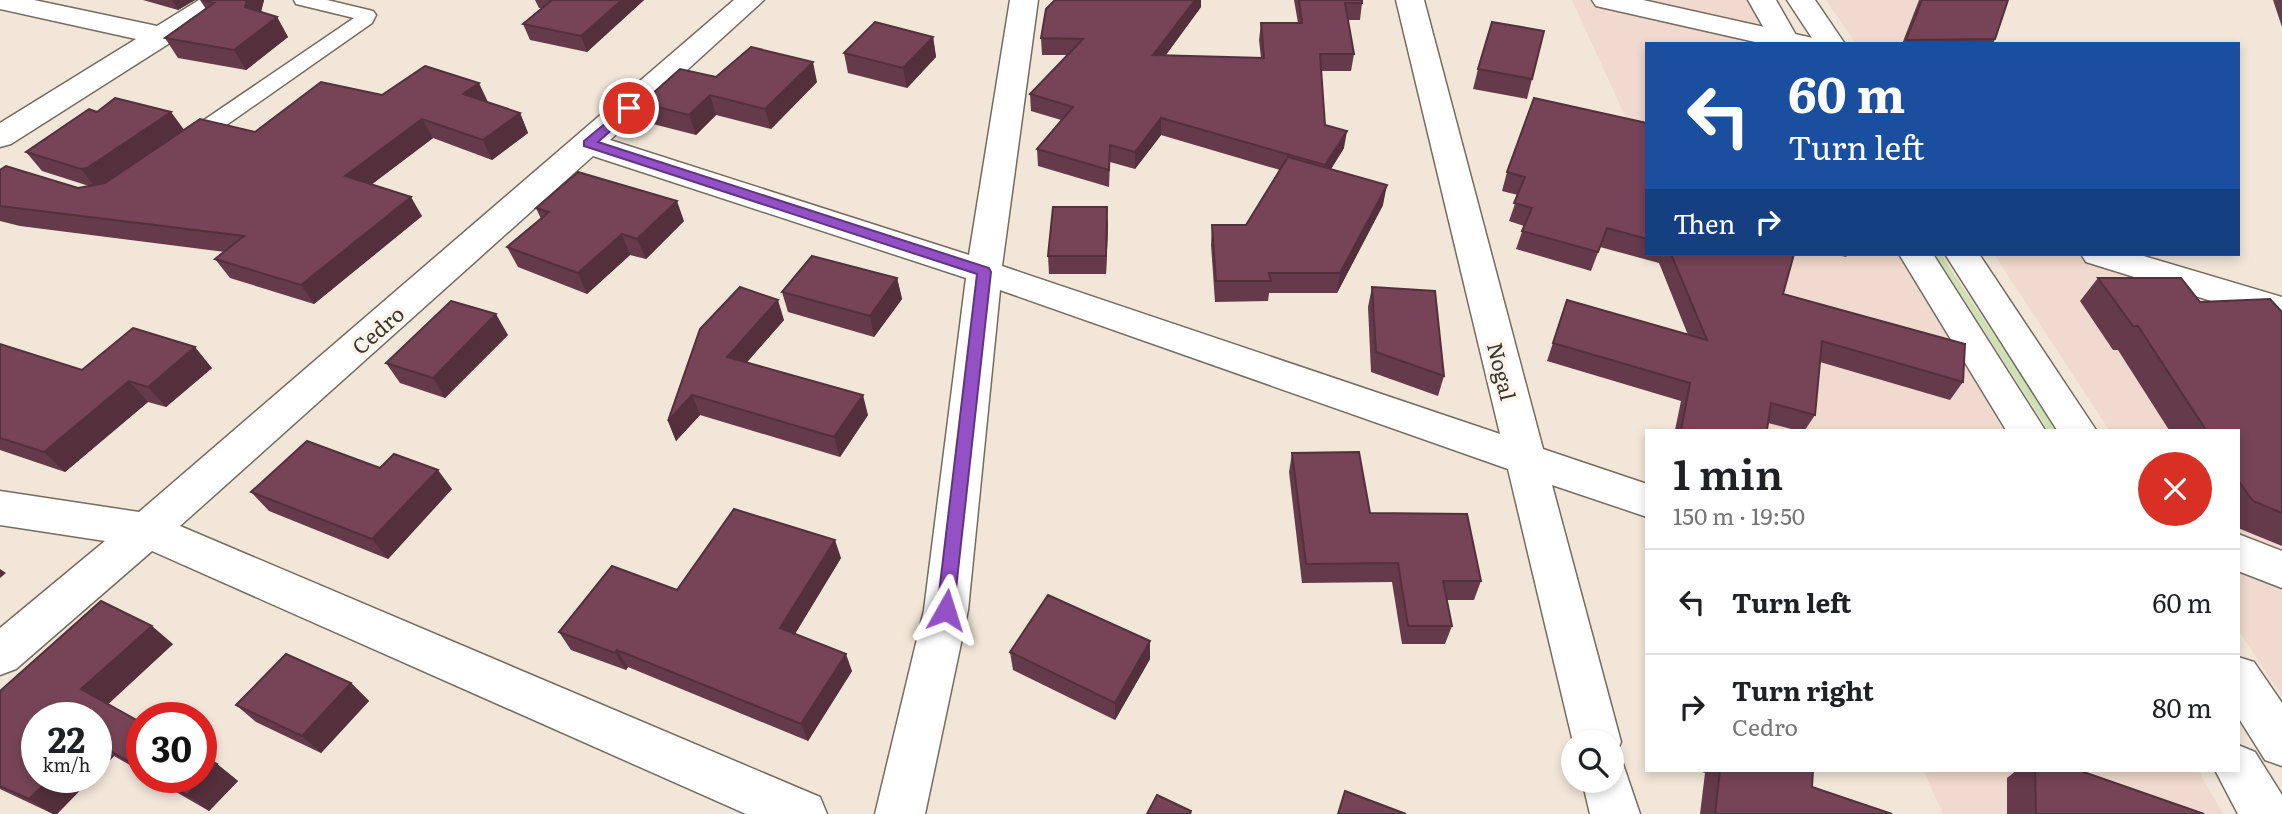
<!DOCTYPE html>
<html lang="en">
<head>
<meta charset="utf-8">
<style>
  body { margin:0; font-family:Literata,serif; background:#f6f6f6; color:#202124; height:100vh; display:flex; flex-direction:column; font-size:26px; white-space:nowrap }
  * { box-sizing:border-box; margin:0 }
  p { font-size:23px; color:#757577 }
  .icon { flex:none; width:38px; height:38px; fill:none; stroke:currentColor; stroke-width:2; stroke-linecap:round; stroke-linejoin:round }
  .map { position:relative; flex:1; overflow:hidden }
  .details { position:absolute; left:1645px; top:429px; width:595px; height:343px; display:flex; flex-direction:column; background:#fff; border-radius:0px; box-shadow:0 4px 10px #0003 }
  .details>* { flex:none }
  .top-card { position:absolute; left:1645px; top:42px; width:595px; height:214px; border-radius:0px; box-shadow:0 4px 10px #0003; background:#1a4fa0; color:#fff; overflow:hidden }
  .fabs { position:absolute; left:1561px; top:730px; display:grid; gap:14px }
  .fabs a { display:grid; place-items:center; width:63px; height:63px; border-radius:50%; background:#fff; box-shadow:0 4px 10px #0003; font-size:35px }
  .speed { position:absolute; left:21px; top:702px; display:flex; gap:14px; font-size:35px; font-weight:700; text-align:center }
  .speed>* { display:grid; place-content:center; width:91px; height:91px; border-radius:50%; background:#fff; box-shadow:0 4px 10px #0003; line-height:1 }
  .speed small { font-size:18px; font-weight:400 }
  .speed .limit { border:10px solid #d22; background:#fff; color:#111 }
  .pin { position:absolute; display:grid; place-items:center; width:60px; height:60px; color:#fff; margin:-30px; border:4px solid #fff; border-radius:50%; box-shadow:0 2px 7px #0007 }
  .me { position:absolute; width:77px; margin:-38px; rotate:6deg; stroke-linejoin:round; filter:drop-shadow(0 0 5px #0008) }
  .turn { display:flex; align-items:center; gap:24px; height:147px; padding:0 28px; font-size:32px }
  .turn .icon { width:91px; height:91px; stroke-width:2.5 }
  .turn b { display:block; font-size:49px; line-height:60px }
  .then { display:flex; align-items:center; height:66px; padding:0 28px; background:#0003; gap:14px; font-size:26px }
  .round { display:grid; place-items:center; flex:none; width:74px; height:74px; border-radius:37px; background:#f6f6f6 }
  .overview { display:flex; align-items:center; justify-content:space-between; height:119px; padding:0 28px }
  h1 { font-size:42px; font-weight:600; line-height:52px }
  ul { padding:0; list-style:none }
  li { display:flex; align-items:center; gap:21px; height:105px; padding:0 28px; border-top:2px solid #e0e0e0 }
  li div { flex:1 }
  li b { display:block; font-size:26px }
  li em { font-style:normal }
  .map>svg:first-child { display:block }
</style>
</head>
<body>
<div class="map">
<svg width="2282" height="814" viewBox="0 0 2282 814">
  <rect width="100%" height="100%" fill="#f2e6d9"/>
  <g fill="#f0d9ce">
    <path d="M1572,0H1750L1779,44H1647V164Z"/>
    <path d="M1826,0H1943L1978,44H1856Z"/>
    <path d="M1688,254H1901L2003,430H1769Z"/>
    <path d="M1994,254H2144L2282,419V697L2238,630V430H2109Z"/>
    <path d="M1923,770H2198L2223,814H1943Z"/>
  </g>
  <path fill="#cfe0b5" d="M1935,254H1941L2056,430H2048Z"/>
  <g fill="none" stroke-linecap="round" stroke-linejoin="round">
    <g stroke="#756b5f" stroke-width="3">
      <path id="service" d="M294,0H327L373,11L376,15L372,23L195,147H179L176,142L179,137L354,18L296,4Z"/>
    </g>
    <g stroke="#756b5f" stroke-width="3">
      <g id="minor">
        <path d="M0,0H34L157,26L199,0H232L228,6L11,144L0,147V123L136,39L0,9Z"/>
        <path d="M734,0H764L610,140L969,255L1010,0H1038L1002,266L1500,434L1396,0H1424L1543,449L1647,484V517L1552,485L1621,742L1614,758H1612V742H1573L1508,469L1000,290L968,610L925,814H875L924,610L966,278L593,156L180,526L820,797L827,814H746L152,551L16,669L0,675V628L105,541L0,525V491L139,512Z"/>
        <path d="M2081,254H2137L2282,297V323L2086,262Z"/>
        <path d="M2238,534L2282,551V588L2238,571Z"/>
        <path d="M1612,759L1623,764L1640,814H1590L1582,780H1612Z"/>
      </g>
    </g>
    <g stroke="#756b5f" stroke-width="3">
      <path id="tertiary" d="M1592,0H1643L1813,38L1817,44H1764L1596,6Z"/>
    </g>
    <g stroke="#756b5f" stroke-width="3">
      <g id="secondary">
        <path d="M1748,0H1776L1801,44H1773Z"/>
        <path d="M1787,0H1815L1845,44H1816Z"/>
        <path d="M1899,254H1933L2045,430H2006Z"/>
        <path d="M1945,254H1979L2096,430H2057Z"/>
        <path d="M2238,657L2254,662L2282,703V766L2265,760L2238,717Z"/>
        <path d="M2238,745L2255,752L2282,795V814H2238L2215,770H2238Z"/>
      </g>
    </g>
    <use href="#service" fill="#fff" fill-rule="evenodd"/>
    <use href="#minor" fill="#fff" fill-rule="evenodd"/>
    <use href="#tertiary" fill="#fff" fill-rule="evenodd"/>
    <use href="#secondary" fill="#fff" fill-rule="evenodd"/>
  </g>
  <g fill="#653a4a">
    <path d="M143,0H195L178,10Z"/>
    <path d="M200,0H264L261,12L277,17L288,37L246,70L178,58L165,38L206,9Z"/>
    <path d="M535,0H644L587,52L530,40L523,24L542,8H539Z"/>
    <path d="M1294,0H1362V3L1360,20H1348L1354,54L1351,71H1321L1325,125L1344,148L1331,169L1383,205L1337,293H1269L1268,301L1215,302L1211,245L1212,225H1246L1280,170L1161,135L1135,169L1110,162L1109,187L1038,166L1037,149L1061,120L1031,111L1030,94L1067,55H1042L1041,38L1201,7L1166,55L1261,58L1259,40L1261,23H1298Z"/>
    <path d="M1919,0H2008L1995,39L1993,44H1902Z"/>
    <path d="M2273,0H2282V27Z"/>
    <path d="M933,37L936,57L907,88L848,73L844,53Z"/>
    <path d="M1478,69L1532,79L1527,99L1473,89Z"/>
    <path d="M716,77L817,82L771,129L716,115L696,135L649,123L642,103Z"/>
    <path d="M382,95L488,102L520,113L528,133L492,160L433,138L371,185L422,216L314,304L230,278L215,259L225,252L20,226L0,221V170L78,188L89,186L42,171L26,152L184,129L255,132Z"/>
    <path d="M1647,123V254H1794L1783,294L1963,382L1950,400L1820,362L1815,415L1805,430H1795L1768,423L1767,430H1675L1681,401L1547,361L1567,300L1688,335L1659,263L1600,247L1591,271L1516,249L1524,226L1509,221L1518,195L1502,191L1507,172Z"/>
    <path d="M536,208L684,221L646,259L630,255L587,294L518,267L507,247L541,219Z"/>
    <path d="M1108,225L1106,274H1049L1048,256Z"/>
    <path d="M1834,254H1848L1846,257Z"/>
    <path d="M897,278L902,299L874,337L788,312L782,292Z"/>
    <path d="M2098,278L2200,302L2282,312V546L2238,528V430H2169L2118,350H2113L2080,301Z"/>
    <path d="M1372,287L1444,376L1438,396L1371,372L1368,307Z"/>
    <path d="M784,320L747,362L868,415L840,457L700,415L676,441L668,421L700,329Z"/>
    <path d="M508,335L445,398L400,383L386,363Z"/>
    <path d="M0,344L82,370L212,368L166,407L148,402L65,472L0,450Z"/>
    <path d="M1292,453L1370,513L1481,581L1474,600H1447L1452,626L1445,644H1402L1392,582L1302,583L1289,472Z"/>
    <path d="M452,489L388,559L269,511L251,492Z"/>
    <path d="M841,558L795,634L852,671L808,741L628,667L626,670L571,650L559,632L677,590Z"/>
    <path d="M1150,641V659L1115,720L1013,670L1010,652Z"/>
    <path d="M173,644L108,704L142,723V772L114,756L96,774V718L37,777H93L57,814H53L0,789V691Z"/>
    <path d="M351,683L369,701L321,753L256,722L236,705Z"/>
    <path d="M217,764L238,781L209,811L150,777H201Z"/>
    <path d="M1696,770H1813L1812,787L1892,814H1700L1705,773Z"/>
    <path d="M2017,770H2078L2204,814H2007V778Z"/>
  </g>
  <g fill="#53303c">
    <path d="M172,0H195L178,10Z"/>
    <path d="M247,0H264L257,27L245,7Z"/>
    <path d="M622,0H644L587,52L581,36Z"/>
    <path d="M1195,0H1201V7L1153,72V55Z"/>
    <path d="M277,17L288,37L246,70L234,50Z"/>
    <path d="M933,37L936,57L907,88L903,68Z"/>
    <path d="M813,62L817,82L771,129L765,109Z"/>
    <path d="M479,83L488,102L463,94Z"/>
    <path d="M710,95L716,115L696,135L689,115Z"/>
    <path d="M171,112L185,131L96,188L81,169Z"/>
    <path d="M520,113L528,133L492,160L483,140Z"/>
    <path d="M1161,118V135L1135,169V152Z"/>
    <path d="M422,119L433,138L356,196L345,176Z"/>
    <path d="M1347,131L1344,148L1323,182L1325,165Z"/>
    <path d="M1387,185L1383,205L1337,293L1340,273Z"/>
    <path d="M411,197L422,216L314,304L301,285Z"/>
    <path d="M677,201L684,221L646,259L637,239Z"/>
    <path d="M1107,207L1108,225L1106,274V256Z"/>
    <path d="M622,234L630,255L587,294L578,273Z"/>
    <path d="M897,278L902,299L874,337L870,316Z"/>
    <path d="M778,300L784,320L734,377L727,357Z"/>
    <path d="M496,314L508,335L445,398L433,378Z"/>
    <path d="M195,347L212,368L166,407L148,387Z"/>
    <path d="M129,381L148,402L65,472L44,452Z"/>
    <path d="M692,395L700,415L676,441L668,421Z"/>
    <path d="M863,395L868,415L840,457L834,437Z"/>
    <path d="M438,470L452,489L388,559L372,539Z"/>
    <path d="M835,540L841,558L788,645L780,628Z"/>
    <path d="M0,569L6,573L0,578Z"/>
    <path d="M152,626L173,644L105,707L81,689Z"/>
    <path d="M1150,641V659L1115,720V703Z"/>
    <path d="M617,650L628,667L626,670L615,653Z"/>
    <path d="M846,654L852,671L808,741L801,724Z"/>
    <path d="M351,683L369,701L321,753L302,736Z"/>
    <path d="M96,744L114,756L96,774Z"/>
    <path d="M217,764L238,781L209,811L187,795Z"/>
    <path d="M52,777H93L57,814H53L29,799Z"/>
  </g>
  <g fill="#764456" stroke="#53303c" stroke-width="2">
    <path d="M203,0H247L245,7L277,17L234,50L165,38L214,3Z"/>
    <path d="M552,0H622L581,36L523,24Z"/>
    <path d="M1055,0H1195L1153,55L1264,58L1261,23H1302L1299,0H1362V3H1345L1354,54H1320L1325,125L1347,131L1325,165L1161,118L1135,152L1110,145L1109,170L1037,149L1073,107L1030,94L1083,39L1041,38L1046,9Z"/>
    <path d="M1922,0H2008L1995,39L1906,40Z"/>
    <path d="M875,22L933,37L903,68L844,53Z"/>
    <path d="M1492,22L1544,31L1532,79L1478,69Z"/>
    <path d="M751,47L813,62L765,109L710,95L689,115L642,103L680,69L716,77Z"/>
    <path d="M425,66L479,83L463,94L520,113L483,140L422,119L345,176L411,197L301,285L215,259L244,236L0,206V170L6,166L78,188L105,183L200,119L255,132L321,82L382,95Z"/>
    <path d="M115,98L171,112L87,168L81,169L26,152L89,109L97,112Z"/>
    <path d="M1534,98L1647,123V239L1607,228L1598,252L1522,231L1532,208L1514,203L1525,177L1507,172Z"/>
    <path d="M1288,157L1387,185L1340,273H1269L1271,281H1216L1212,225H1246Z"/>
    <path d="M578,172L677,201L637,239L622,234L578,273L507,247L549,212L536,208Z"/>
    <path d="M1053,207H1107L1106,256H1048Z"/>
    <path d="M1671,254H1794L1783,294L1965,344L1963,382L1822,341L1815,415L1771,403L1767,430H1681L1690,383L1553,343L1567,300L1707,340Z"/>
    <path d="M812,256L897,278L870,316L782,292Z"/>
    <path d="M2098,278H2181L2200,302L2270,299L2282,312V513L2253,501L2238,480V430H2206L2138,326H2133Z"/>
    <path d="M740,287L778,300L727,357L863,395L834,437L692,395L668,421L700,329Z"/>
    <path d="M1372,287L1435,291L1444,376L1376,352Z"/>
    <path d="M451,301L496,314L433,378L386,363Z"/>
    <path d="M133,328L195,347L148,387L129,381L44,452L0,438V344L82,370Z"/>
    <path d="M307,441L380,468L394,454L438,470L372,539L251,492Z"/>
    <path d="M1359,452L1370,513L1467,514L1481,581H1443L1452,626H1408L1398,563L1306,564L1292,453Z"/>
    <path d="M734,509L835,540L780,628L846,654L801,724L617,650L615,653L559,632L612,566L677,590Z"/>
    <path d="M1048,595L1150,641L1115,703L1010,652Z"/>
    <path d="M101,601L152,626L81,689L142,723V769L96,743V718H37V777H52L29,799L0,786V691Z"/>
    <path d="M286,654L351,683L302,736L236,705Z"/>
    <path d="M201,756L217,764L187,795L156,777H201Z"/>
    <path d="M1720,770H1813L1812,787L1892,814H1715Z"/>
    <path d="M2035,770H2078L2204,814H2036Z"/>
    <path d="M1345,791L1406,814H1338Z"/>
    <path d="M1157,795L1191,811L1190,814H1147Z"/>
  </g>
  <path fill="#9451c6" stroke="#603581" stroke-width="2" d="M629,104L635,108L634,110L598,142L989,268L991,272L953,616L946,618L940,616L937,610L977,274L584,146V141Z"/>
  <g text-anchor="middle" dominant-baseline="central" stroke-width="7" stroke-linejoin="round" paint-order="stroke">
    <g font-size="21" fill="#3a3530" stroke="#fdf4ea">
      <text transform="translate(377 329) rotate(-41)">Cedro</text>
      <text transform="translate(1503 371) rotate(76)">Nogal</text>
    </g>
  </g>
</svg>
<div class="fabs">
<a><svg class="icon" aria-label="search" viewBox="0 0 24 24"><circle cx="10" cy="10" r="6"/><path d="M15 15l6 6"/></svg></a>
</div>
<div class="speed"><div>22<small>km/h</small></div><div class="limit">30</div></div>
<div class="pin" style="left:629px;top:108px;background:#d93025"><svg class="icon" aria-label="arrive" viewBox="0 0 24 24"><path d="M6 21V4h12l-3 4 3 4H6"/></svg></div>
<svg class="me" style="left:946px;top:610px" viewBox="-20 -20 40 40"><path d="M0-17L14 15 0 8-14 15z" fill="#9451c6" stroke="#fff" stroke-width="4"/></svg>
<div class="top-card">
<div class="turn"><svg class="icon" aria-label="left" viewBox="0 0 24 24"><path d="M17 20v-9H6M10 6l-5 5 5 5"/></svg><div><b>60 m</b>Turn left</div></div>
<div class="then">Then<svg class="icon" aria-label="right" viewBox="0 0 24 24"><path d="M7 20v-9h11M14 6l5 5-5 5"/></svg></div>
</div>
<section class="details">
<div class="overview"><div><h1>1 min</h1><p>150 m · 19:50</p></div><a class="round" style="background:#d93025;color:#fff"><svg class="icon" aria-label="close" viewBox="0 0 24 24"><path d="M6 6l12 12M18 6L6 18"/></svg></a></div>
<ul>
<li><svg class="icon" aria-label="left" viewBox="0 0 24 24"><path d="M17 20v-9H6M10 6l-5 5 5 5"/></svg><div><b>Turn left</b></div><em>60 m</em></li>
<li><svg class="icon" aria-label="right" viewBox="0 0 24 24"><path d="M7 20v-9h11M14 6l5 5-5 5"/></svg><div><b>Turn right</b><p>Cedro</p></div><em>80 m</em></li>
</ul>
</section>
</div>
</body>
</html>
